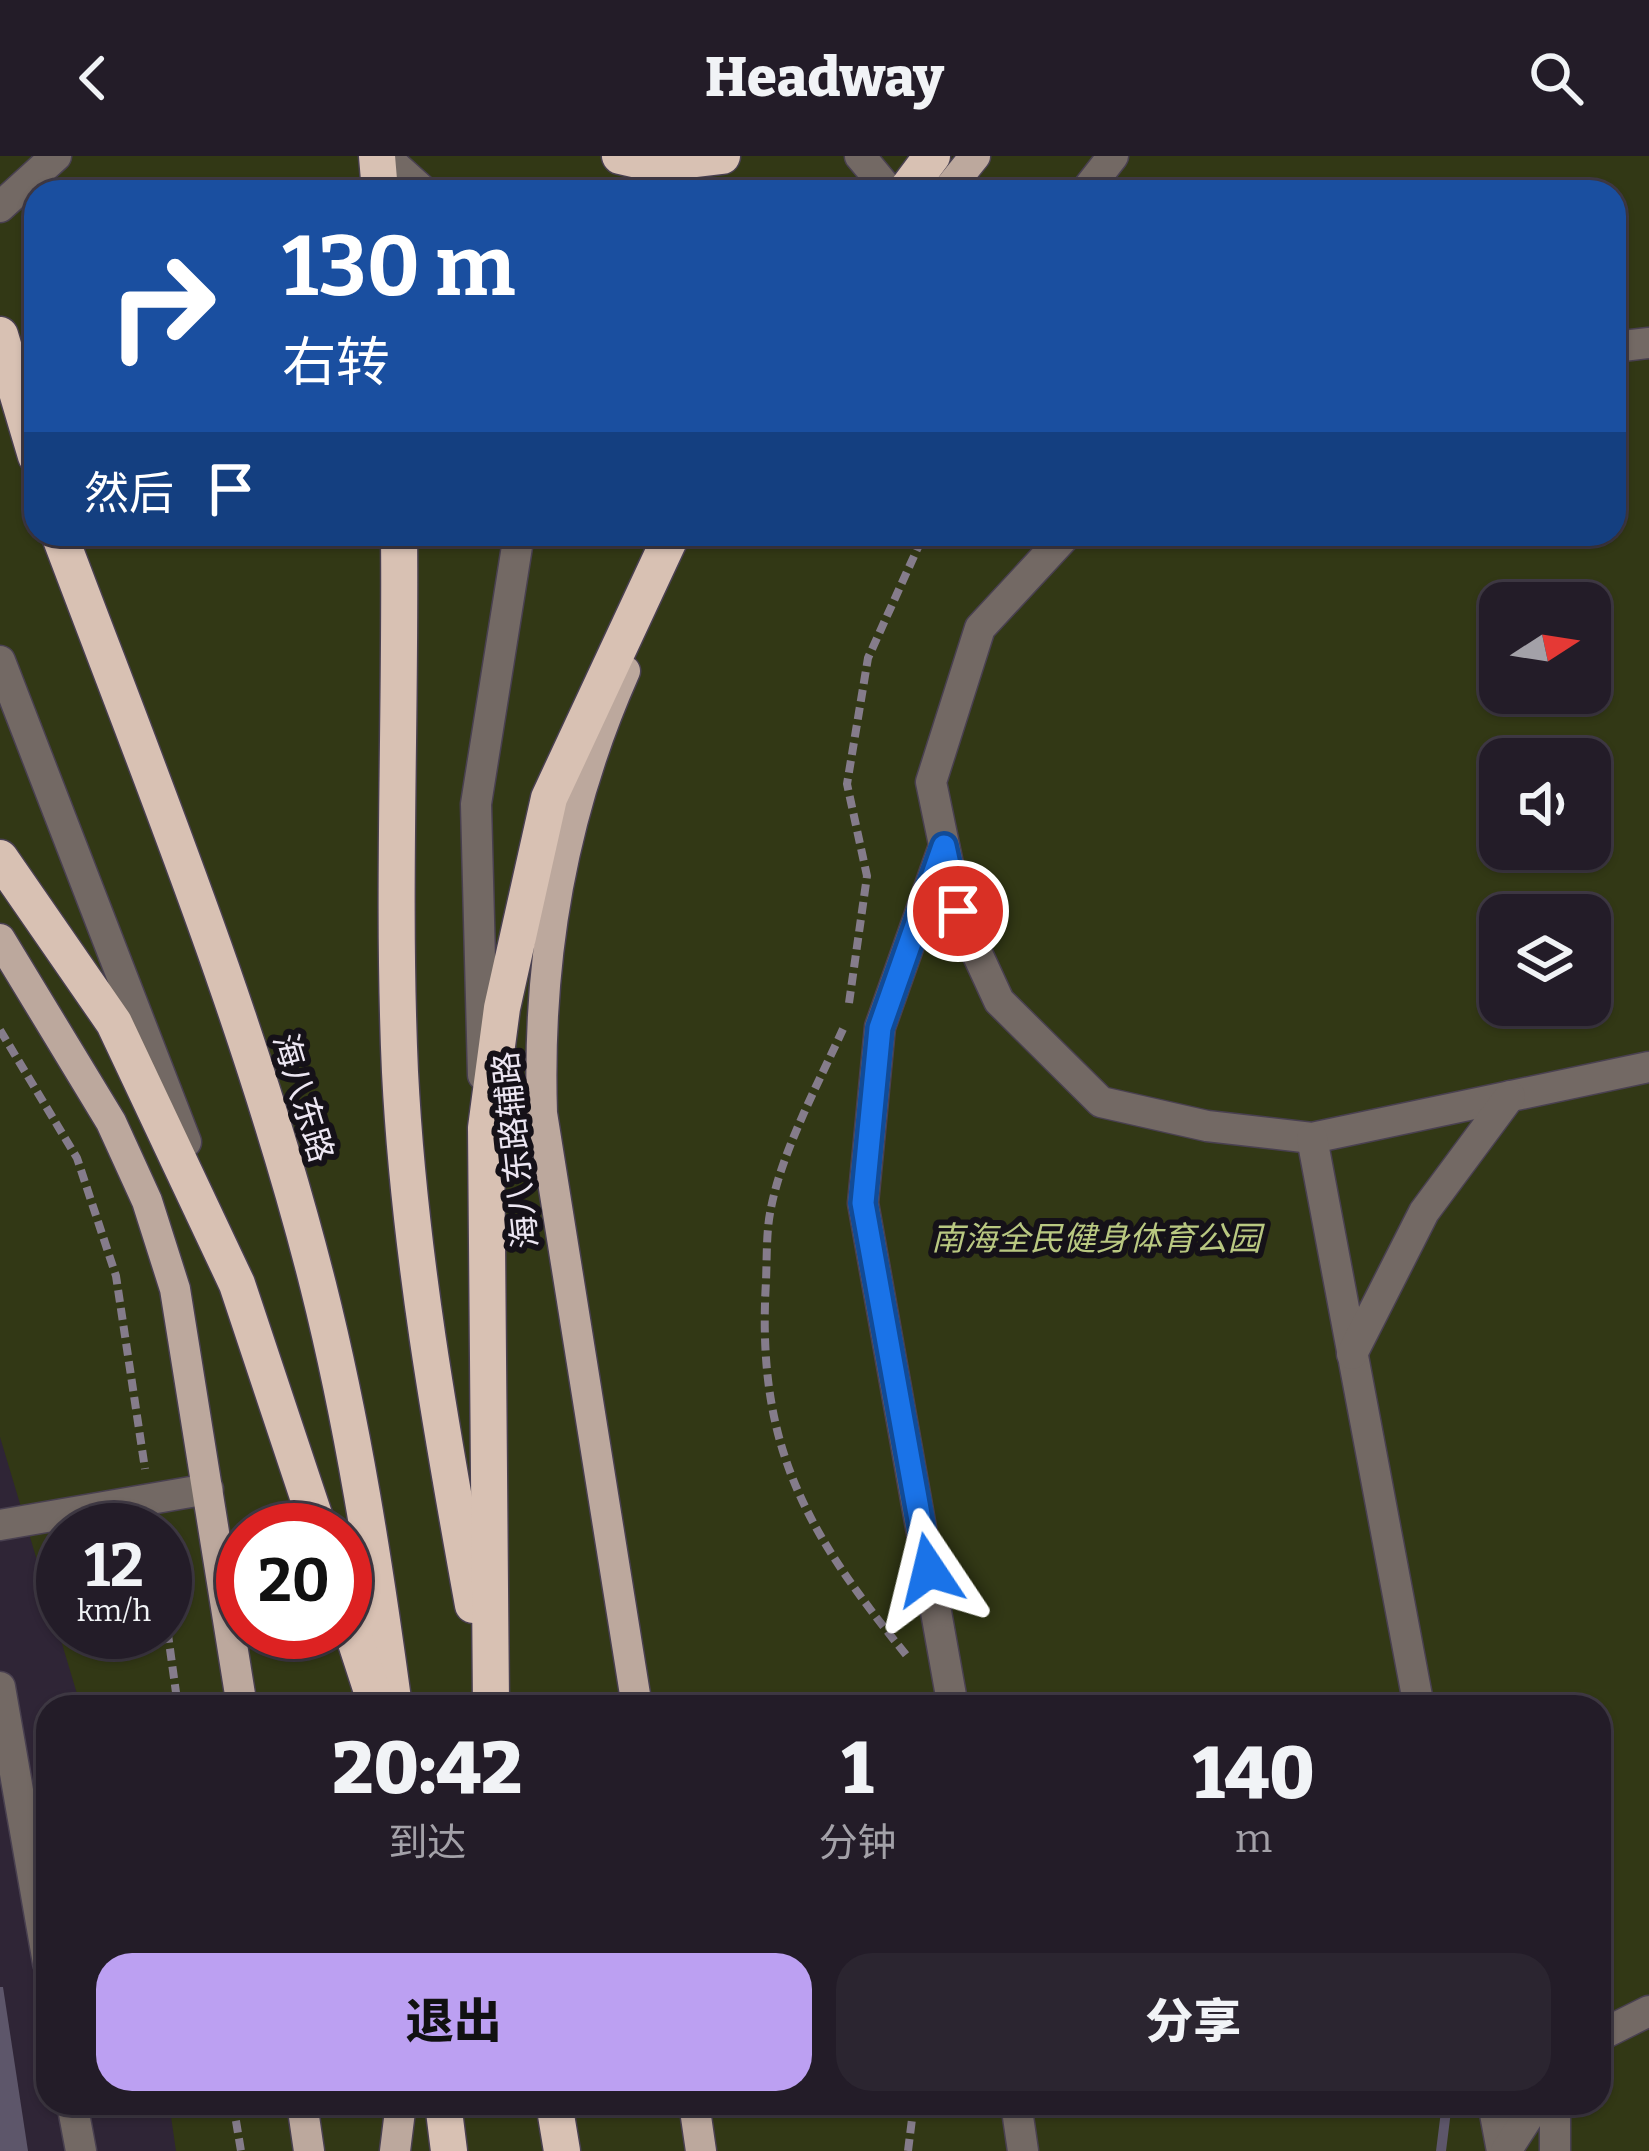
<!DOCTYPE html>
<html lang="zh">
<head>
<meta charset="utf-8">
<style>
  body { margin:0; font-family:Bitter,"Noto Sans SC",serif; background:#2b2530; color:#f1f3f6; height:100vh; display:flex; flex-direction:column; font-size:45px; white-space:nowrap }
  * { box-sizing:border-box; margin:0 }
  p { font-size:39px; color:#a3a1a8 }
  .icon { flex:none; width:66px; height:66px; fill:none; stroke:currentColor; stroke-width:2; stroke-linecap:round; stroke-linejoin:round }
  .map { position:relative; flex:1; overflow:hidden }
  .panel { position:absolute; left:36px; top:1539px; width:1575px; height:420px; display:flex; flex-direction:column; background:#231c28; border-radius:36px; box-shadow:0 3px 9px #0004,0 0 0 3px #403a45 }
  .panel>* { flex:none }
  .hud { position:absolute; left:24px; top:24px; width:1602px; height:366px; border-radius:36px; box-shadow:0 3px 9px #0004,0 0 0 3px #403a45; background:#1a4fa0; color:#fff; overflow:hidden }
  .needle { width:78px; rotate:78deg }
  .tools { position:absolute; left:1479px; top:426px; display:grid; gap:24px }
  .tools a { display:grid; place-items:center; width:132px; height:132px; border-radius:24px; background:#231c28; box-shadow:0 3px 9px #0004,0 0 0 3px #403a45; font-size:60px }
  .speed { position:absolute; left:36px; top:1347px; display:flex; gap:24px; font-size:60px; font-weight:700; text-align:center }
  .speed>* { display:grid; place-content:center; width:156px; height:156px; border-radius:50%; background:#231c28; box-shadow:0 3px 9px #0004,0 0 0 3px #403a45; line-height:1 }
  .speed small { font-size:30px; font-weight:400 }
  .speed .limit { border:18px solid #d22; background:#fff; color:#111 }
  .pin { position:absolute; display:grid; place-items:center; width:102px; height:102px; color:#fff; margin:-51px; border:6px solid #fff; border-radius:50%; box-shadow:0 3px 12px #0007 }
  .me { position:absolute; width:132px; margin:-66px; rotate:350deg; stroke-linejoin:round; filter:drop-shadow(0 0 9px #0008) }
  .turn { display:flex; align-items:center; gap:42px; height:252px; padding:0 60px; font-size:54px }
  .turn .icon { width:156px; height:156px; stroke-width:2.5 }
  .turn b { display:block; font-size:84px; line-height:102px }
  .then { display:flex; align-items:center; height:114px; padding:0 60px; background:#0003; gap:24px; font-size:45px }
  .eta { display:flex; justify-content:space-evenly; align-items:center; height:204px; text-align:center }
  .eta b { font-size:72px; font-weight:800; line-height:84px }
  .action { display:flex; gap:24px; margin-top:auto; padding:24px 60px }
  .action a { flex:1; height:138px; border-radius:36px; background:#bca0f2; color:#111; font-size:48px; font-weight:800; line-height:138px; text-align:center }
  .action a+a { background:#2b2530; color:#f1f3f6 }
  header { display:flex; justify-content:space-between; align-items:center; height:156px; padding:0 60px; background:#231c28; font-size:54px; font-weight:800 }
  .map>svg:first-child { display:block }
</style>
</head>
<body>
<header><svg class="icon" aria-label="back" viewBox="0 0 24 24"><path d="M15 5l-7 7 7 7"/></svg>Headway<svg class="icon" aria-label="search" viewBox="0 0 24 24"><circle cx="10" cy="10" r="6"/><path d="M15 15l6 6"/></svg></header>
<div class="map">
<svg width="1649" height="1995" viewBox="0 0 1649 1995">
  <rect width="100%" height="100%" fill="#2f2536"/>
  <path fill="#323815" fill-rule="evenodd" d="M0,0H1649V1995H176L169,1947H1599V1551H81L0,1281ZM36,36H1614V378H36ZM1500,447H1590V537H1500ZM1500,603H1590V693H1500ZM1500,759H1590V849H1500ZM63,1374H165V1476H63ZM243,1374H345V1476H243Z"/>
  <g fill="#5d566a">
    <path d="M0,1831H3L28,1995H0Z"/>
    <path d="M1442,1947H1452L1446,1995H1436Z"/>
  </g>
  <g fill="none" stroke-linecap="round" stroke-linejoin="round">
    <g stroke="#494050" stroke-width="33">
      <g id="minor">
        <path d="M384,0L424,36"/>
        <path d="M860,0L890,36"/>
        <path d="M1085,36L1113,0"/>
        <path d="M0,51L56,0"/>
        <path d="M1614,191L1649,187"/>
        <path d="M1067,378L980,472L931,626L958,756L999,845L1101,946L1207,970L1312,982L1649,911"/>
        <path d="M0,505L186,986"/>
        <path d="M944,690L880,871L863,1047L953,1551"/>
        <path d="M483,919L476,648L519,378"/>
        <path d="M1312,982L1419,1551"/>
        <path d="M1352,1198L1424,1056L1510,940"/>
        <path d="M0,1369L208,1333"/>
        <path d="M0,1531L48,1807"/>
        <path d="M1599,1880L1649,1855"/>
        <path d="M72,1947L81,1995"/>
        <path d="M1016,1947L1023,1995"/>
        <path d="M1493,1947L1502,1995"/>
        <path d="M1506,1995L1537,1947"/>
        <path d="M1555,1995V1954L1560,1947"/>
      </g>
    </g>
    <g stroke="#494050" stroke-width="33">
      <g id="major">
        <path d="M946,36L975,0"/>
        <path d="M625,515C562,657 537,802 542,957L637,1551"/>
        <path d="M0,783L111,966L147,1045L175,1133L242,1551"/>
        <path d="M302,1947L309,1995"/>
        <path d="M694,1947L701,1995"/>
        <path d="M395,1995L401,1947"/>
      </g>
    </g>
    <g stroke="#494050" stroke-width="39">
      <g id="highway">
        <path d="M377,0L380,36"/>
        <path d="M620,0L655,8L722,0"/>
        <path d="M905,36L932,0"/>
        <path d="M0,179L36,300"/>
        <path d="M59,378C152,625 253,872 318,1129C353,1268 375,1409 394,1551"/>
        <path d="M399,378C401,557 392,737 400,916C409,1095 441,1273 473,1449"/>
        <path d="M0,702L114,867L237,1128L319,1374"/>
        <path d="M345,1453L377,1551"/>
        <path d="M491,1547L486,972L502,852L549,642L672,378"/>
        <path d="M443,1947L449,1995"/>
        <path d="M554,1947L562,1995"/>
      </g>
    </g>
    <g stroke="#857c8b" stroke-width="8" stroke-dasharray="12 6" stroke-linecap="butt">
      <path d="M849,847L867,720L847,628L868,502L924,378"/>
      <path d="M843,873C819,926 782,995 771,1052C766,1075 767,1102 766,1125C756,1290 806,1376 907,1500"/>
      <path d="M0,874L77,1002L116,1120L145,1313"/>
      <path d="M165,1457L178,1551"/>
      <path d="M233,1947L241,1995"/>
      <path d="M908,1995L914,1947"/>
    </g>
    <use href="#minor" stroke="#736964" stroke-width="30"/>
    <use href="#major" stroke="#bca89d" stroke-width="30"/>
    <use href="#highway" stroke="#d8c1b3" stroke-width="36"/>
  </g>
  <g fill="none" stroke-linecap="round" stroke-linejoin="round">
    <g stroke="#114b97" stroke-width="30">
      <path id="route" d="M929,1414L863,1047L880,872L944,690L958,755"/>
    </g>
    <use href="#route" stroke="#1a73e8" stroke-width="21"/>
  </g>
  <g text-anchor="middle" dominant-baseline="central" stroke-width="12" stroke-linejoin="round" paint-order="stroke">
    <g font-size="33" fill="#ece6f2" stroke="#151118">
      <text transform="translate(303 942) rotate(73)">海八东路</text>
      <text transform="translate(516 994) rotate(-96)">海八东路辅路</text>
    </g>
    <g font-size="33" font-style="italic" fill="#b9c881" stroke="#151118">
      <text x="1096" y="1083">南海全民健身体育公园</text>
    </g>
  </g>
</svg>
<div class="tools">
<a><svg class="needle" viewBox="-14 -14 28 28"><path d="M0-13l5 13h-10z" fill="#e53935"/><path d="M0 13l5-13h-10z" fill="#a3a1a8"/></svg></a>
<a><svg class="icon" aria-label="sound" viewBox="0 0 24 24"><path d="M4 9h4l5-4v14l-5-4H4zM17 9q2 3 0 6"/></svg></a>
<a><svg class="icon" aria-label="layers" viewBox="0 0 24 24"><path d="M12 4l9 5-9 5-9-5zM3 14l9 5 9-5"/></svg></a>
</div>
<div class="speed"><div>12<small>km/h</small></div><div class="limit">20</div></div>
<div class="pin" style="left:958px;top:755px;background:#d93025"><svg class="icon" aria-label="arrive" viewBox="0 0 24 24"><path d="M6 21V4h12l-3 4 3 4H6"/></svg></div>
<svg class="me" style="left:929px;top:1414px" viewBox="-20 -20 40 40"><path d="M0-17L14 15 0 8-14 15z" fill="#1a73e8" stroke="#fff" stroke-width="4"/></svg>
<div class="hud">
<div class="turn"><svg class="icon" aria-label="right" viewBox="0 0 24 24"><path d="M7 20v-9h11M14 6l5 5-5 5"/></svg><div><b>130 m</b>右转</div></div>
<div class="then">然后<svg class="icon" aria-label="arrive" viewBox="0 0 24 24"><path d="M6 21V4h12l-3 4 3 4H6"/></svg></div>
</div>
<section class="panel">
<div class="eta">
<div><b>20:42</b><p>到达</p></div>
<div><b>1</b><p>分钟</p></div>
<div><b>140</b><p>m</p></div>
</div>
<div class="action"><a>退出</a><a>分享</a></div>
</section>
</div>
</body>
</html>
